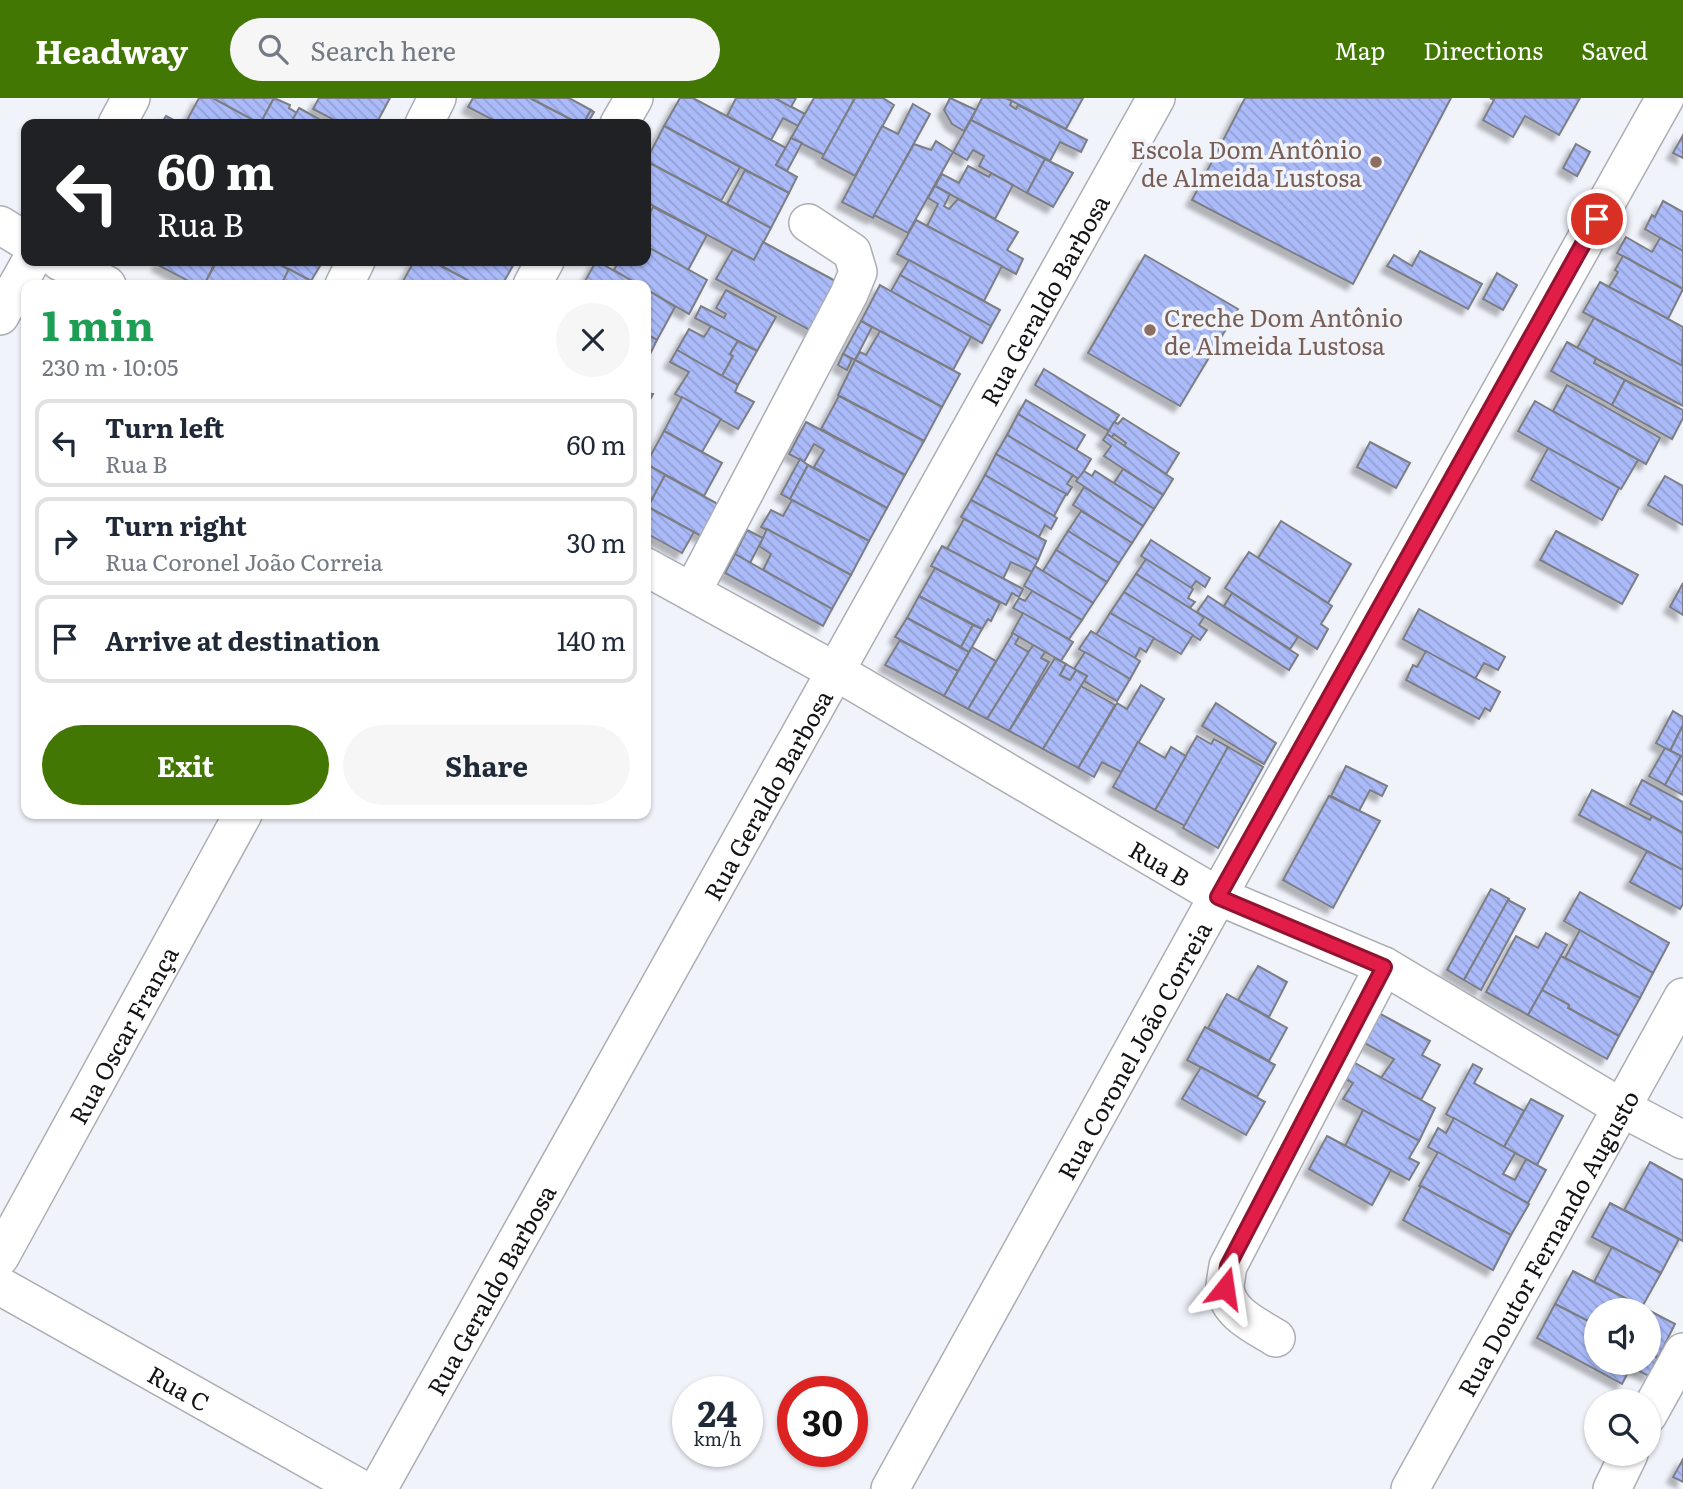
<!DOCTYPE html>
<html lang="en">
<head>
<meta charset="utf-8">
<style>
  body { margin:0; font-family:Literata,serif; background:#f6f6f7; color:#1f2937; height:100vh; display:flex; flex-direction:column; font-size:26px; white-space:nowrap }
  * { box-sizing:border-box; margin:0 }
  p { font-size:23px; color:#747a83 }
  .icon { flex:none; width:38px; height:38px; fill:none; stroke:currentColor; stroke-width:2; stroke-linecap:round; stroke-linejoin:round }
  .map { position:relative; flex:1; overflow:hidden }
  .details { position:absolute; left:21px; top:182px; width:630px; height:539px; display:flex; flex-direction:column; background:#fff; border-radius:14px; box-shadow:0 2px 5px #0004 }
  .details>* { flex:none }
  .hud { position:absolute; left:21px; top:21px; width:630px; height:147px; border-radius:14px; box-shadow:0 2px 5px #0004; background:#202124; color:#fff; overflow:hidden }
  .buttons { position:absolute; left:1584px; top:1200px; display:grid; gap:14px }
  .buttons a { display:grid; place-items:center; width:77px; height:77px; border-radius:50%; background:#fff; box-shadow:0 2px 5px #0004; font-size:35px }
  .speed { position:absolute; left:672px; top:1278px; display:flex; gap:14px; font-size:35px; font-weight:700; text-align:center }
  .speed>* { display:grid; place-content:center; width:91px; height:91px; border-radius:50%; background:#fff; box-shadow:0 2px 5px #0004; line-height:1 }
  .speed small { font-size:18px; font-weight:400 }
  .speed .limit { border:10px solid #d22; background:#fff; color:#111 }
  .pin { position:absolute; display:grid; place-items:center; width:60px; height:60px; color:#fff; margin:-30px; border:4px solid #fff; border-radius:50%; box-shadow:0 2px 7px #0007 }
  .me { position:absolute; width:77px; margin:-38px; rotate:15deg; stroke-linejoin:round; filter:drop-shadow(0 0 5px #0008) }
  .turn { display:flex; align-items:center; gap:24px; height:147px; padding:0 21px; font-size:32px }
  .turn .icon { width:91px; height:91px; stroke-width:2.5 }
  .turn b { display:block; font-size:49px; line-height:60px }
  .round { display:grid; place-items:center; flex:none; width:74px; height:74px; border-radius:37px; background:#f6f6f7 }
  .headline { display:flex; align-items:center; justify-content:space-between; height:119px; padding:0 21px }
  h1 { font-size:42px; font-weight:700; line-height:52px; color:#1e9e55 }
  .button { display:flex; gap:14px; margin-top:auto; padding:14px 21px }
  .button a { flex:1; height:80px; border-radius:42px; background:#437704; color:#fff; font-size:28px; font-weight:700; line-height:80px; text-align:center }
  .button a+a { background:#f6f6f7; color:#1f2937 }
  ul { padding:0; list-style:none }
  li { display:flex; align-items:center; gap:21px; height:88px; margin:0 14px 10px; padding:0 7px; border:4px solid #e0e1e3; border-radius:14px }
  li div { flex:1 }
  li b { display:block; font-size:26px }
  li em { font-style:normal }
  header { display:flex; align-items:center; gap:42px; box-sizing:border-box; height:98px; padding:0 35px; background:#437704; color:#fff }
  header strong { font-size:33px }
  nav { display:flex; gap:38px; margin-inline-start:auto; font-size:24px }
  .search { width:490px; height:63px; background:#f6f6f7; display:flex; align-items:center; gap:18px; box-sizing:border-box; padding:0 24px; border-radius:38px; color:#747a83; font-size:26px }
  .map>svg:first-child { display:block }
</style>
</head>
<body>
<header>
<strong>Headway</strong>
<div class="search"><svg class="icon" aria-label="search" viewBox="0 0 24 24"><circle cx="10" cy="10" r="6"/><path d="M15 15l6 6"/></svg>Search here</div>
<nav><a>Map</a><a>Directions</a><a>Saved</a></nav>
</header>
<div class="map">
<svg width="1683" height="1391" viewBox="0 0 1683 1391">
  <defs>
    <pattern id="building-back-hatch" width="6" height="6" patternUnits="userSpaceOnUse" patternTransform="scale(1.75)"><rect width="6" height="6" fill="#abbbf9"/><path d="M-1 5l2 2M0 0l6 6M5-1l2 2" fill="none" stroke="#92a0d5"/></pattern>
    <filter id="shadow"><feDropShadow dx="-6" dy="6" stdDeviation="2" flood-color="#0004"/></filter>
  </defs>
  <rect width="100%" height="100%" fill="#f0f3fa"/>
  <g fill="url(#building-back-hatch)" stroke="#7c7e84" stroke-width="2" filter="url(#shadow)">
    <path d="M199,0H213L262,26H185Z"/>
    <path d="M213,0H274L260,26Z"/>
    <path d="M274,0L290,7L289,10L297,15L290,26H260Z"/>
    <path d="M319,0H390L376,26H342L313,11Z"/>
    <path d="M473,0H530L580,26H501L468,9Z"/>
    <path d="M530,0H569L591,12L583,26H580Z"/>
    <path d="M680,0H693L786,50L776,67L797,79L789,95L664,28Z"/>
    <path d="M736,0H775L805,16L798,28L783,20L771,42L727,18Z"/>
    <path d="M775,0H796L791,9Z"/>
    <path d="M814,0H855L824,57L791,40Z"/>
    <path d="M855,0H883L894,7L855,78L822,60Z"/>
    <path d="M950,0L976,12L964,33L952,26L944,12Z"/>
    <path d="M982,0H1006L1012,3L1010,7L1016,11L1018,7L1087,42L1081,54L1060,44L1050,63L971,22Z"/>
    <path d="M1006,0H1083L1066,31Z"/>
    <path d="M1245,0H1451L1353,186L1192,102Z"/>
    <path d="M1490,0H1580L1559,37L1525,18L1513,39L1483,22L1494,2Z"/>
    <path d="M913,6L930,16L873,120L842,104L882,28L898,36Z"/>
    <path d="M299,10L328,26H290Z"/>
    <path d="M591,12L594,14L587,26H583Z"/>
    <path d="M166,18L181,26H161Z"/>
    <path d="M971,22L1045,61L1027,95L979,68L984,58L973,52L967,62L953,54Z"/>
    <path d="M664,28L740,69L721,103L646,63Z"/>
    <path d="M1683,37V60L1673,55Z"/>
    <path d="M791,40L802,45L787,73L776,67Z"/>
    <path d="M936,43L953,54L908,135L874,117L914,46L931,52Z"/>
    <path d="M1576,46L1590,54L1577,78L1563,70Z"/>
    <path d="M1045,61L1073,75L1053,109L1027,95Z"/>
    <path d="M646,63L771,130L754,162L646,104Z"/>
    <path d="M968,68L989,79L991,75L1013,87L995,121L935,88L942,76L959,85Z"/>
    <path d="M745,72L789,95L771,130L727,106Z"/>
    <path d="M935,88L950,96L944,108L949,111L958,101L1018,134L1007,152L1023,161L1016,176L927,128L938,106L928,100Z"/>
    <path d="M1663,103L1683,114V153L1645,131L1652,117L1655,119Z"/>
    <path d="M653,109L707,137L688,172L646,148V123Z"/>
    <path d="M916,122L1002,168L984,203L897,156Z"/>
    <path d="M1626,139L1652,154L1660,140L1683,153V191L1617,155Z"/>
    <path d="M763,144L841,186L815,235L716,181L733,151L754,162Z"/>
    <path d="M646,148L707,182L689,216L646,191V187H639L614,172L619,163H646Z"/>
    <path d="M1420,153L1482,186L1468,211L1387,168L1394,157L1412,168Z"/>
    <path d="M1145,157L1238,211L1180,308L1088,255Z"/>
    <path d="M1623,158L1683,191L1668,221L1609,189L1618,174L1615,172Z"/>
    <path d="M909,162L1000,212L991,228L900,177Z"/>
    <path d="M160,163H205L214,167L204,187H196L158,167Z"/>
    <path d="M217,163H273L289,171L281,187H204Z"/>
    <path d="M273,163H323L311,183Z"/>
    <path d="M414,163H432L477,187H401Z"/>
    <path d="M432,163H511L515,164L502,187H477Z"/>
    <path d="M596,163H597L639,187H583Z"/>
    <path d="M289,171L311,183L318,187H281Z"/>
    <path d="M1497,175L1517,187L1503,212L1483,201Z"/>
    <path d="M900,177L991,228L982,245L891,193Z"/>
    <path d="M1600,184L1683,229L1682,268L1583,214Z"/>
    <path d="M880,187L971,239L953,272L861,223Z"/>
    <path d="M646,191L675,209L657,242L646,236Z"/>
    <path d="M726,192L776,219L757,253L695,220L701,208L724,220L726,216L716,210Z"/>
    <path d="M1594,220L1683,268V308L1577,250Z"/>
    <path d="M861,223L872,229L855,262L843,256Z"/>
    <path d="M711,228L738,243L730,256L733,258L722,278L677,252L689,231L704,239Z"/>
    <path d="M880,233L960,276L942,309L855,262L860,254L866,257Z"/>
    <path d="M646,236L657,242L646,264Z"/>
    <path d="M738,243L757,253L738,287L722,278L733,258L730,256Z"/>
    <path d="M1567,244L1596,260L1594,265L1625,282L1612,307L1551,273Z"/>
    <path d="M677,252L738,287L735,294L754,304L738,331L675,296L689,274L670,264Z"/>
    <path d="M843,256L852,261L847,272L838,267Z"/>
    <path d="M855,262L942,309L924,343L838,297Z"/>
    <path d="M1044,271L1119,317L1109,333L1035,287Z"/>
    <path d="M1625,282L1683,312V320L1672,341L1612,307Z"/>
    <path d="M1567,287L1660,340L1646,366L1553,313Z"/>
    <path d="M646,295L653,296L646,309Z"/>
    <path d="M839,298L924,343L905,377L821,331Z"/>
    <path d="M682,299L721,321L702,354L664,333Z"/>
    <path d="M1026,302L1085,337L1076,352L1018,316Z"/>
    <path d="M1535,303L1638,362L1621,391L1518,333Z"/>
    <path d="M1018,316L1091,361L1079,381L1007,337Z"/>
    <path d="M1123,320L1179,355L1166,376L1124,348L1126,345L1114,336L1112,339L1107,336L1114,324L1118,326Z"/>
    <path d="M806,324L905,377L887,410L814,369L824,352L814,346L804,364L789,356Z"/>
    <path d="M664,333L722,365L704,398L646,366Z"/>
    <path d="M1107,336L1173,381L1163,397L1104,358L1111,348L1103,342Z"/>
    <path d="M1007,337L1073,377L1067,386L1072,389L1067,397L996,356Z"/>
    <path d="M1370,344L1410,365L1396,390L1357,369Z"/>
    <path d="M1548,350L1619,390L1602,422L1531,382Z"/>
    <path d="M996,356L1066,396L1054,418L985,377Z"/>
    <path d="M800,361L808,367L790,401L781,396Z"/>
    <path d="M646,366L665,377L648,409L646,408Z"/>
    <path d="M808,367L887,410L869,443L790,401Z"/>
    <path d="M1123,371L1163,397L1154,411L1114,385Z"/>
    <path d="M1084,373L1092,378L1095,373L1154,411L1143,428L1076,383Z"/>
    <path d="M665,377L725,410L708,442L648,409Z"/>
    <path d="M985,377L1057,420L1051,431L1045,427L1039,439L971,402Z"/>
    <path d="M1665,378L1683,388V427L1648,407Z"/>
    <path d="M1084,389L1143,428L1132,445L1073,407Z"/>
    <path d="M792,402L869,443L851,477L761,429L771,412L783,418Z"/>
    <path d="M971,402L1046,443L1038,462L961,419Z"/>
    <path d="M648,409L694,434L682,455L646,435Z"/>
    <path d="M1081,413L1132,445L1119,465L1068,433Z"/>
    <path d="M964,421L1038,462L1032,474L1011,464L1003,481L947,451Z"/>
    <path d="M1281,423L1351,466L1328,505L1258,460Z"/>
    <path d="M767,431L851,477L832,511L763,472L771,456L759,448Z"/>
    <path d="M747,432L763,440L750,465L735,456Z"/>
    <path d="M1068,433L1119,465L1107,484L1056,452Z"/>
    <path d="M1556,433L1638,477L1622,506L1540,462Z"/>
    <path d="M1151,442L1210,480L1205,489L1196,483L1191,490L1141,458Z"/>
    <path d="M942,448L1023,491L1019,499L1012,495L1006,507L931,468Z"/>
    <path d="M1056,452L1107,484L1093,505L1043,473Z"/>
    <path d="M1249,454L1332,508L1321,526L1328,531L1317,551L1225,490Z"/>
    <path d="M735,456L832,511L823,528L725,475Z"/>
    <path d="M1146,461L1193,491L1188,500L1195,504L1190,510L1136,476Z"/>
    <path d="M1035,468L1093,505L1082,522L1024,488Z"/>
    <path d="M935,470L1000,505L991,523L988,521L982,531L919,498Z"/>
    <path d="M1136,476L1204,519L1199,527L1207,532L1200,542L1124,494Z"/>
    <path d="M1683,485V517L1670,509Z"/>
    <path d="M1032,493L1082,522L1069,541L1013,510L1019,500L1025,503Z"/>
    <path d="M1124,494L1193,537L1181,556L1110,515Z"/>
    <path d="M1232,495L1298,539L1290,551L1224,508Z"/>
    <path d="M919,498L973,527L961,549L907,520Z"/>
    <path d="M1208,498L1298,557L1289,572L1197,514Z"/>
    <path d="M1419,511L1505,559L1498,572L1484,565L1475,581L1403,541Z"/>
    <path d="M1023,515L1073,544L1061,563L1012,535Z"/>
    <path d="M1110,515L1154,540L1146,554L1140,550L1135,560L1096,537Z"/>
    <path d="M907,520L969,554L958,573L895,539Z"/>
    <path d="M973,527L982,531L969,554L961,549Z"/>
    <path d="M1091,533L1140,563L1130,581L1079,551Z"/>
    <path d="M1013,535L1019,539L1015,546L1029,554L987,621L968,611Z"/>
    <path d="M900,542L958,573L944,598L885,567Z"/>
    <path d="M1033,547L1045,554L1041,560L1049,564L1009,633L987,621Z"/>
    <path d="M972,549L996,563L968,611L944,598Z"/>
    <path d="M1426,553L1500,594L1490,613L1485,610L1479,621L1406,582L1413,567L1417,569Z"/>
    <path d="M1085,554L1130,581L1117,603L1084,583L1087,578L1074,571Z"/>
    <path d="M1055,560L1066,566L1060,577L1070,582L1076,572L1087,578L1043,651L1009,633Z"/>
    <path d="M1066,566L1076,572L1070,582L1060,577Z"/>
    <path d="M1141,587L1164,601L1121,674L1102,664L1094,679L1078,670L1117,605L1127,611Z"/>
    <path d="M1081,588L1115,607L1078,670L1043,651Z"/>
    <path d="M1216,605L1276,645L1264,666L1202,628Z"/>
    <path d="M1673,613L1683,619V627L1670,653L1656,645Z"/>
    <path d="M1683,627V659L1670,653Z"/>
    <path d="M1197,638L1211,646L1214,641L1228,649L1185,728L1155,712Z"/>
    <path d="M1138,644L1165,660L1171,649L1186,658L1155,712L1113,689Z"/>
    <path d="M1228,649L1263,669L1218,750L1183,730Z"/>
    <path d="M1665,650L1681,658L1665,687L1649,678Z"/>
    <path d="M1681,658L1683,659V697L1665,687Z"/>
    <path d="M1346,668L1387,688L1382,698L1370,692L1359,713L1331,698Z"/>
    <path d="M1642,682L1683,704V735L1630,706Z"/>
    <path d="M1592,692L1650,722L1652,718L1683,735V772L1579,717Z"/>
    <path d="M1329,698L1380,723L1333,810L1283,782Z"/>
    <path d="M1647,753L1683,772V806L1680,811L1630,784Z"/>
    <path d="M1491,791L1509,801L1464,882L1447,872Z"/>
    <path d="M1580,794L1669,845L1653,875L1564,823Z"/>
    <path d="M1508,802L1525,811L1481,892L1464,882Z"/>
    <path d="M1580,832L1653,875L1640,900L1565,860Z"/>
    <path d="M1546,835L1567,847L1528,917L1486,894L1516,838L1538,850Z"/>
    <path d="M1561,858L1640,900L1619,938L1568,910L1569,907L1542,892Z"/>
    <path d="M1258,868L1287,884L1269,919L1238,902Z"/>
    <path d="M1542,892L1569,907L1568,910L1619,938L1607,961L1528,917Z"/>
    <path d="M1227,896L1287,930L1269,963L1208,930Z"/>
    <path d="M1375,913L1430,943L1422,957L1440,967L1421,1002L1381,980L1394,961L1359,942Z"/>
    <path d="M1205,929L1275,967L1257,999L1187,962Z"/>
    <path d="M1348,961L1435,1010L1419,1043L1343,1001L1353,985L1338,977Z"/>
    <path d="M1473,966L1482,971L1474,985L1524,1013L1504,1049L1446,1016Z"/>
    <path d="M1201,969L1265,1004L1246,1037L1182,1001Z"/>
    <path d="M1531,1001L1563,1018L1537,1067L1504,1049Z"/>
    <path d="M1363,1012L1419,1043L1409,1060L1419,1065L1409,1082L1345,1048Z"/>
    <path d="M1454,1020L1515,1055L1503,1076L1515,1082L1526,1061L1546,1072L1528,1105L1428,1049L1438,1030L1446,1035Z"/>
    <path d="M1327,1038L1391,1072L1372,1107L1309,1071Z"/>
    <path d="M1438,1054L1529,1106L1511,1137L1419,1088Z"/>
    <path d="M1650,1064L1683,1082V1143L1624,1112Z"/>
    <path d="M1421,1088L1511,1137L1493,1172L1403,1122Z"/>
    <path d="M1610,1105L1679,1141L1661,1175L1592,1139Z"/>
    <path d="M1612,1149L1661,1175L1642,1209L1594,1184Z"/>
    <path d="M1573,1173L1675,1226L1658,1260L1648,1255V1213H1596V1227L1555,1206Z"/>
    <path d="M1555,1206L1596,1227V1265H1648V1255L1658,1260L1649,1278L1631,1269L1622,1286L1537,1240Z"/>
    <path d="M1683,1361V1384L1673,1379Z"/>
  </g>
  <g fill="none" stroke-linecap="round" stroke-linejoin="round">
    <g stroke="#acaeb5" stroke-width="40">
      <g id="minor">
        <path d="M117,26L131,0"/>
        <path d="M424,26L437,0"/>
        <path d="M619,26L634,0"/>
        <path d="M0,127L26,143"/>
        <path d="M59,163L107,187"/>
        <path d="M344,187L356,163"/>
        <path d="M532,187L545,163"/>
        <path d="M0,218L31,163"/>
        <path id="s1" d="M646,469L835,573L1218,798L1384,868L1622,1010L1683,1042"/>
        <path d="M692,494L849,196L858,174L852,154L808,125"/>
        <path id="s2" d="M0,1159L243,716"/>
        <path id="s3" d="M0,1188L361,1391"/>
        <path d="M1276,1240C1257,1228 1228,1216 1225,1190C1225,1184 1227,1175 1228,1168L1384,868"/>
        <path d="M1648,1317L1683,1254"/>
        <path id="s4" d="M378,1391L1156,0"/>
        <path id="s5" d="M890,1391L1218,798L1665,0"/>
        <path id="s6" d="M1410,1391L1683,899"/>
        <path d="M1612,1391L1629,1356"/>
      </g>
    </g>
    <use href="#minor" stroke="#fff" stroke-width="37"/>
  </g>
  <g fill="none" stroke-linecap="round" stroke-linejoin="round">
    <g stroke="#92132f" stroke-width="18">
      <path id="route" d="M1225,1190L1228,1168L1384,869L1218,799L1597,121"/>
    </g>
    <use href="#route" stroke="#e11d48" stroke-width="12"/>
  </g>
  <g fill="#8d6e63" stroke="#f0f3fa" stroke-width="2.5">
    <circle cx="1376" cy="64" r="7"/>
    <circle cx="1150" cy="232" r="7"/>
  </g>
  <g text-anchor="middle" dominant-baseline="central" stroke-width="7" stroke-linejoin="round" paint-order="stroke">
    <g font-size="24" fill="#785e54" stroke="#f0f3fa" text-anchor="end">
      <text x="1362" y="50">Escola Dom Antônio<tspan x="1362" dy="28">de Almeida Lustosa</tspan></text>
      <text x="1164" y="218" text-anchor="start">Creche Dom Antônio<tspan x="1164" dy="28">de Almeida Lustosa</tspan></text>
    </g>
    <g font-size="24" fill="#131316" stroke="#f0f3fa">
      <text stroke="none"><textPath href="#s4" startOffset="1363">Rua Geraldo Barbosa</textPath></text>
      <text stroke="none"><textPath href="#s4" startOffset="796">Rua Geraldo Barbosa</textPath></text>
      <text stroke="none"><textPath href="#s1" startOffset="593">Rua B</textPath></text>
      <text stroke="none"><textPath href="#s2" startOffset="254">Rua Oscar França</textPath></text>
      <text stroke="none"><textPath href="#s5" startOffset="502">Rua Coronel João Correia</textPath></text>
      <text stroke="none"><textPath href="#s6" startOffset="282">Rua Doutor Fernando Augusto</textPath></text>
      <text stroke="none"><textPath href="#s4" startOffset="229">Rua Geraldo Barbosa</textPath></text>
      <text stroke="none"><textPath href="#s3" startOffset="206">Rua C</textPath></text>
    </g>
  </g>
</svg>
<div class="buttons">
<a><svg class="icon" aria-label="sound" viewBox="0 0 24 24"><path d="M4 9h4l5-4v14l-5-4H4zM17 9q2 3 0 6"/></svg></a>
<a><svg class="icon" aria-label="search" viewBox="0 0 24 24"><circle cx="10" cy="10" r="6"/><path d="M15 15l6 6"/></svg></a>
</div>
<div class="speed"><div>24<small>km/h</small></div><div class="limit">30</div></div>
<div class="pin" style="left:1597px;top:121px;background:#d93025"><svg class="icon" aria-label="arrive" viewBox="0 0 24 24"><path d="M6 21V4h12l-3 4 3 4H6"/></svg></div>
<svg class="me" style="left:1225px;top:1190px" viewBox="-20 -20 40 40"><path d="M0-17L14 15 0 8-14 15z" fill="#e11d48" stroke="#fff" stroke-width="4"/></svg>
<div class="hud">
<div class="turn"><svg class="icon" aria-label="left" viewBox="0 0 24 24"><path d="M17 20v-9H6M10 6l-5 5 5 5"/></svg><div><b>60 m</b>Rua B</div></div>
</div>
<section class="details">
<div class="headline"><div><h1>1 min</h1><p>230 m · 10:05</p></div><a class="round"><svg class="icon" aria-label="close" viewBox="0 0 24 24"><path d="M6 6l12 12M18 6L6 18"/></svg></a></div>
<ul>
<li><svg class="icon" aria-label="left" viewBox="0 0 24 24"><path d="M17 20v-9H6M10 6l-5 5 5 5"/></svg><div><b>Turn left</b><p>Rua B</p></div><em>60 m</em></li>
<li><svg class="icon" aria-label="right" viewBox="0 0 24 24"><path d="M7 20v-9h11M14 6l5 5-5 5"/></svg><div><b>Turn right</b><p>Rua Coronel João Correia</p></div><em>30 m</em></li>
<li><svg class="icon" aria-label="arrive" viewBox="0 0 24 24"><path d="M6 21V4h12l-3 4 3 4H6"/></svg><div><b>Arrive at destination</b></div><em>140 m</em></li>
</ul>
<div class="button"><a>Exit</a><a>Share</a></div>
</section>
</div>
</body>
</html>
